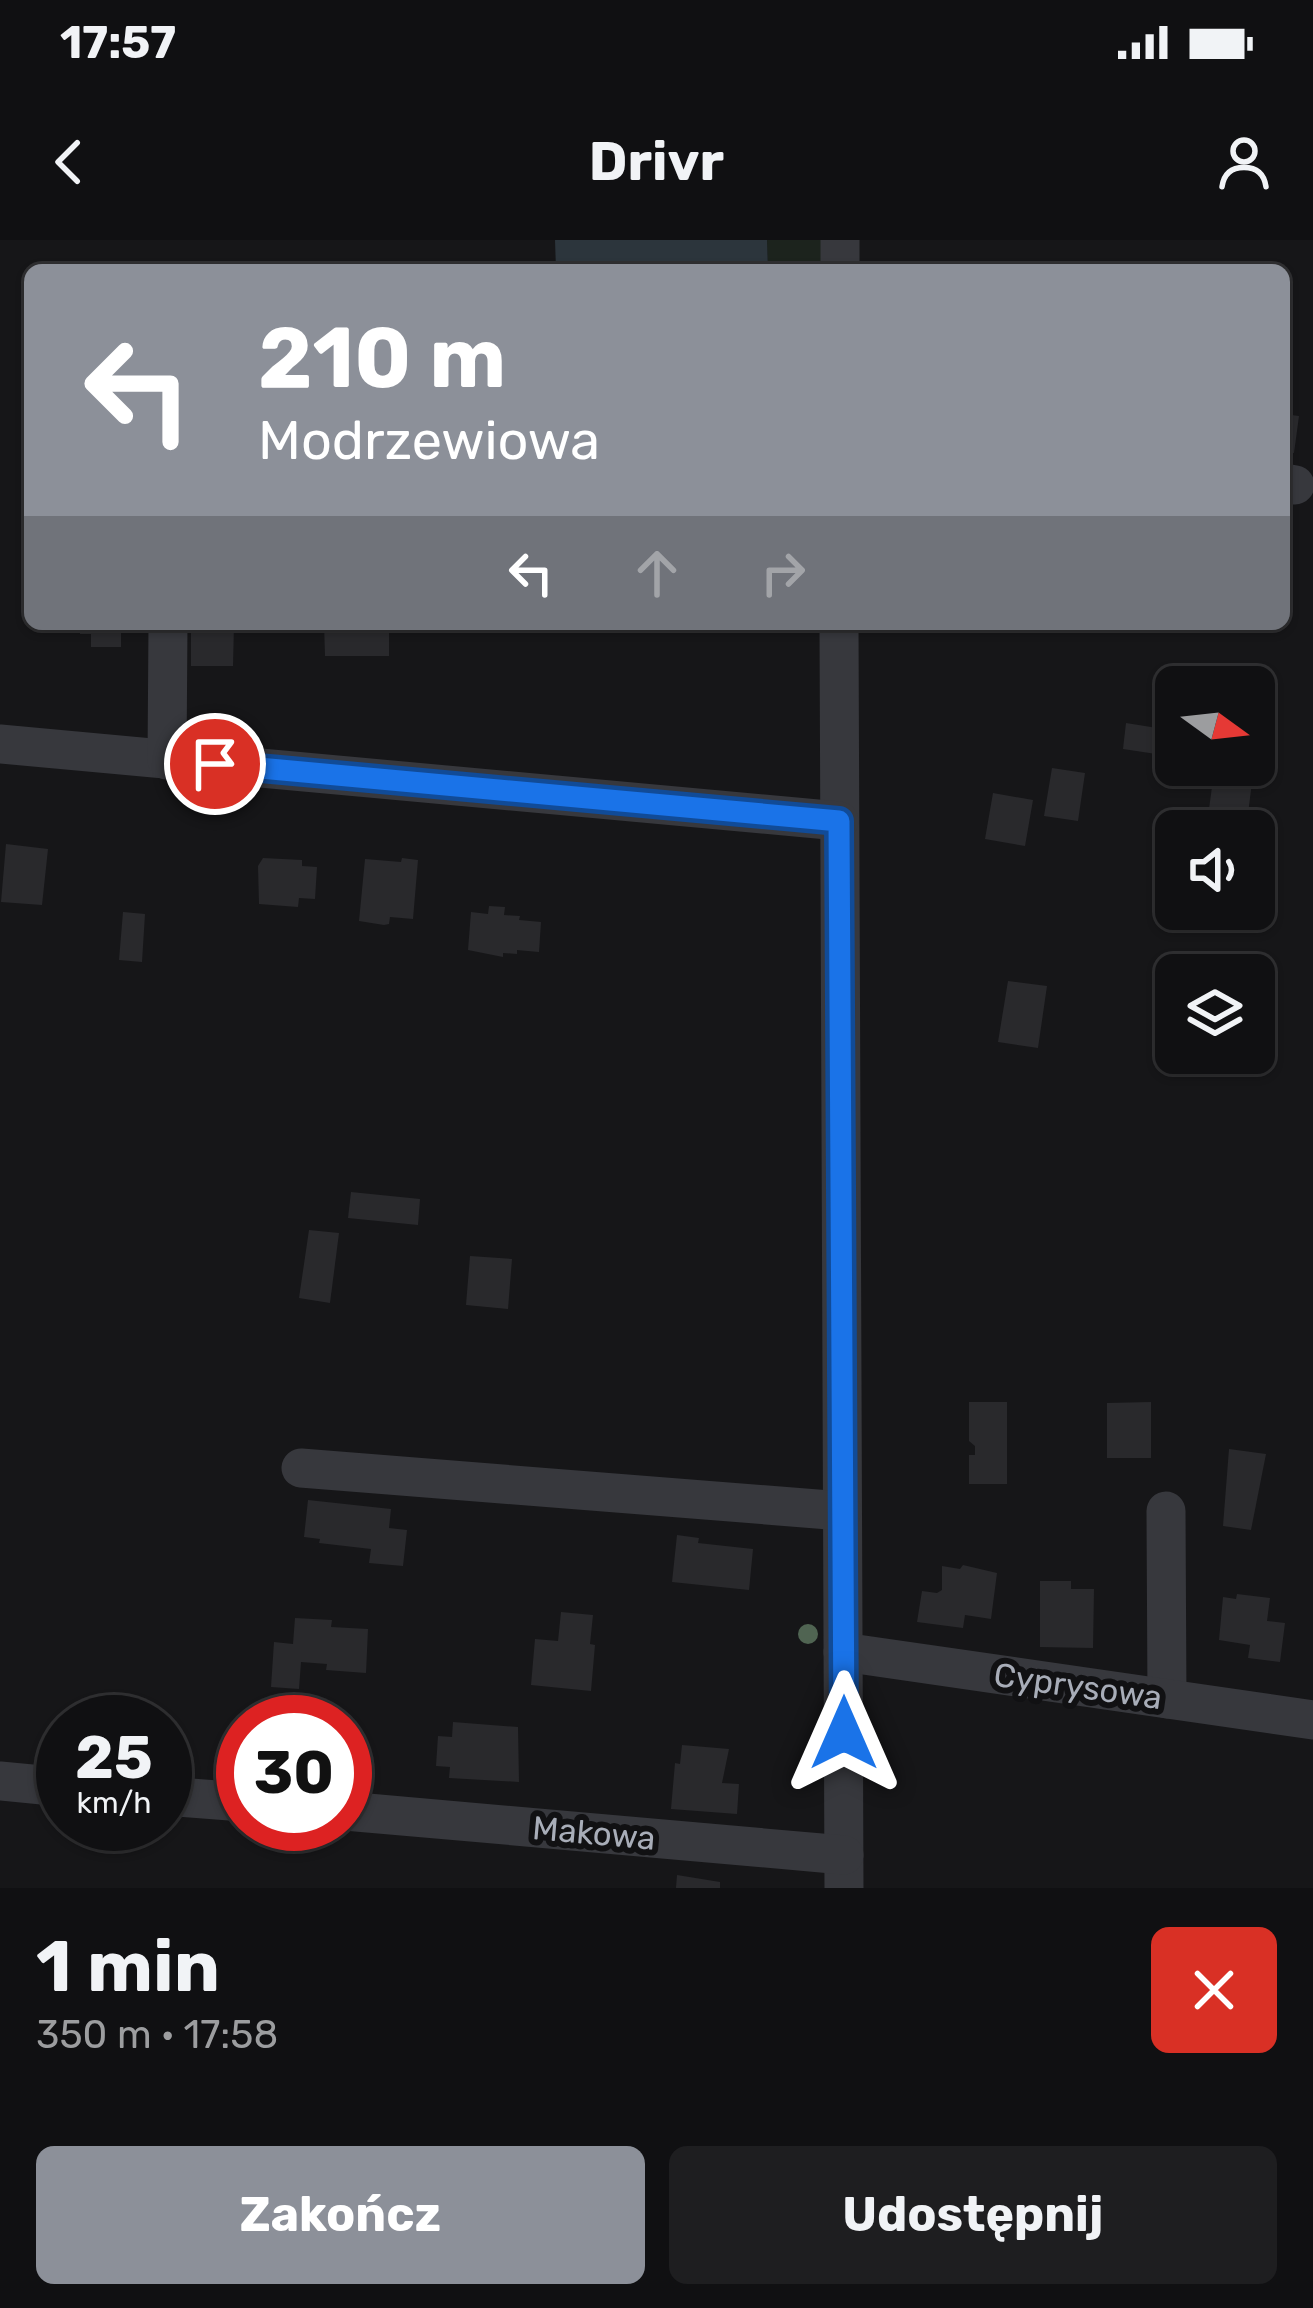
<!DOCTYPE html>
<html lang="pl">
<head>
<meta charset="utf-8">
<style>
  body { margin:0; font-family:Rubik,sans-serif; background:#1e1e20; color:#f1f3f6; height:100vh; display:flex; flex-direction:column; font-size:45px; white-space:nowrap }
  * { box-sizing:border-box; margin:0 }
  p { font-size:39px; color:#9c9d9f }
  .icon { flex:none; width:66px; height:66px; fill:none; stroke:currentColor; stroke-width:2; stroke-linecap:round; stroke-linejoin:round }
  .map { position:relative; height:1648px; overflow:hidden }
  .details { display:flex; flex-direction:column; background:#101012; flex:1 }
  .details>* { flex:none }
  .top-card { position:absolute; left:24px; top:24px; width:1266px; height:366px; border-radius:18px; box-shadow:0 3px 9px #0004,0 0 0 3px #303032; background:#8c9099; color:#fff; overflow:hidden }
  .needle { width:78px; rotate:105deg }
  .tools { position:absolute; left:1155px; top:426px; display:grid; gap:24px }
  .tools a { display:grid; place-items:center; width:120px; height:120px; border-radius:18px; background:#101012; box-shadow:0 3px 9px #0004,0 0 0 3px #303032; font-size:60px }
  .speed { position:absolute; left:36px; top:1455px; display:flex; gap:24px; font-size:60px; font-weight:700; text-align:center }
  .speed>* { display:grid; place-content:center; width:156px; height:156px; border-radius:50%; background:#101012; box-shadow:0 3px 9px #0004,0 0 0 3px #303032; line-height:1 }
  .speed small { font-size:30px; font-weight:400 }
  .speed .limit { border:18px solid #d22; background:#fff; color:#111 }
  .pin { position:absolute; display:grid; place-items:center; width:102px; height:102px; color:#fff; margin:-51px; border:6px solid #fff; border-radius:50%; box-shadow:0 3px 12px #0007 }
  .me { position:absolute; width:132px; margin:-66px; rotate:0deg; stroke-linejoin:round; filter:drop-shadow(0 0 9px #0008) }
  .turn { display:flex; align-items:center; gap:42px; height:252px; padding:0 36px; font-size:54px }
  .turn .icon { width:156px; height:156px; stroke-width:2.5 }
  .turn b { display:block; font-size:84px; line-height:102px }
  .lanes { display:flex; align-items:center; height:114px; padding:0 36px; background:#0003; justify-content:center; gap:60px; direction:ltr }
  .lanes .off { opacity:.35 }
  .round { display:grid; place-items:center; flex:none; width:126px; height:126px; border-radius:18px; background:#1e1e20 }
  .headline { display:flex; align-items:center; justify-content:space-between; height:204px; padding:0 36px }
  h1 { font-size:72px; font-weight:700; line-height:90px }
  .button { display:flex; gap:24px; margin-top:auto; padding:24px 36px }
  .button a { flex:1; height:138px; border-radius:18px; background:#8c9099; color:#fff; font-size:48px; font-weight:700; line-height:138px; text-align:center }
  .button a+a { background:#1e1e20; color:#f1f3f6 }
  .status { display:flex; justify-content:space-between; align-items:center; height:84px; padding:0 60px; background:#101012; direction:ltr }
  .status svg { height:33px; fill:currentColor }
  header { display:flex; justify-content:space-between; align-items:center; height:156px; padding:0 36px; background:#101012; font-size:54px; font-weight:700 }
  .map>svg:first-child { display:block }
</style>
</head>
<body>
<div class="status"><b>17:57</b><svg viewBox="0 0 49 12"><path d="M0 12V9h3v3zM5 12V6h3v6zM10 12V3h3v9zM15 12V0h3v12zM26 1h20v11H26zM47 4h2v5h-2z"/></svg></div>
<header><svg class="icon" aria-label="back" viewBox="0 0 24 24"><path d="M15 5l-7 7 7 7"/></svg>Drivr<svg class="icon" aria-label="person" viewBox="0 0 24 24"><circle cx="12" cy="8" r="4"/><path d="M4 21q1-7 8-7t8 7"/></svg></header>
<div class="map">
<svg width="1313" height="1648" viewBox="0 0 1313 1648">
  <rect width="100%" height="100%" fill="#161618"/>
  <path fill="#1c231d" d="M767,0H825V30H768Z"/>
  <path fill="#2c353c" d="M555,0H767L768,30H556Z"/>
  <g fill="#29292c">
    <path d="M1284,174L1299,176L1294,213L1284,212Z"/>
    <path d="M80,384H121V407H91V394H80Z"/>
    <path d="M191,384H234L233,426H191Z"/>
    <path d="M324,384H389V416H325Z"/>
    <path d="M1126,483L1176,491V517L1123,509Z"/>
    <path d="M1215,525H1254L1246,591H1206Z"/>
    <path d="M1052,528L1085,533L1078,581L1044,576Z"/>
    <path d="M993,553L1033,560L1025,606L985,599Z"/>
    <path d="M6,604L48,609L42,665L1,662Z"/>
    <path d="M263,618L302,620V626L317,627L315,659L299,658L298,667L259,664L258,626Z"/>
    <path d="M402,618L418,620L413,679L390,677L389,684L384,685L359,681L365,619L401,622Z"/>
    <path d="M489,666L505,667L504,675L520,676L519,680L541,682L539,712L517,710V714L503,713V717L468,710L471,672L488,674Z"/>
    <path d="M123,672L145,674L142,722L119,720Z"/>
    <path d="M1008,741L1047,746L1038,808L998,802Z"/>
    <path d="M351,952L420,959L418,985L348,978Z"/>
    <path d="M309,990L339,993L330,1063L299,1058Z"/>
    <path d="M470,1016L512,1019L508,1069L466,1065Z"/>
    <path d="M969,1162H1007V1244H969V1215H975V1206L969,1201Z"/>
    <path d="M1151,1162V1218H1107V1163Z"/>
    <path d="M1229,1209L1266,1214L1251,1290L1223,1286Z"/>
    <path d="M308,1260L391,1269L389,1288L407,1290L403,1326L369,1323L371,1309L319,1303L320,1299L304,1297Z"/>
    <path d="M677,1295L699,1298L698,1303L753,1309L749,1350L672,1342Z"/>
    <path d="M963,1325L997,1333L991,1379L965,1375L963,1388L917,1382L922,1351L937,1353L942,1350V1326L960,1329Z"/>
    <path d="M1040,1341H1071V1349H1094L1093,1408L1040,1407Z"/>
    <path d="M1237,1354L1270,1358L1267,1381L1285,1383L1280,1422L1248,1418L1250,1405L1219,1400L1223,1357L1236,1359Z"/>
    <path d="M561,1372L593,1375L590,1404L595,1405L591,1451L531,1445L535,1399L558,1401Z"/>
    <path d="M295,1378L332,1380L331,1387L368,1389L366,1433L326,1430L327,1424L301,1422L299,1449L271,1447L274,1402L293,1404Z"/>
    <path d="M453,1482L518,1487L519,1542L449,1538L450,1527L436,1526L438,1496L452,1497Z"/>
    <path d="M682,1505L729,1509L722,1543L739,1544L737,1574L671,1569L675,1523L680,1524Z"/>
    <path d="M677,1635L720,1642V1648H676Z"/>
  </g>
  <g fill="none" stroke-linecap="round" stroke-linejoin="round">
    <g stroke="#37383d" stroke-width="39">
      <path d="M840,30V0"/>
      <path d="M1284,243L1295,245"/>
      <path d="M839,384L844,1648"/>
      <path d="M0,504L839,581"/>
      <path d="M167,520L168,384"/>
      <path d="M301,1228L842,1271"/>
      <path d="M1166,1271L1167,1459"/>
      <path d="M843,1412L1313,1480"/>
      <path d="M0,1541L63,1547"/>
      <path d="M165,1556L243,1562"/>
      <path d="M345,1571L844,1615"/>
    </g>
  </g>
  <circle fill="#506452" cx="808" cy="1394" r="10"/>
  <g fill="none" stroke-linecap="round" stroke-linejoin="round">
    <g stroke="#114b97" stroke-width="30">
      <path id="route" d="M215,524L839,581L844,1493"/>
    </g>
    <use href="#route" stroke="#1a73e8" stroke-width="21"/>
  </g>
  <g text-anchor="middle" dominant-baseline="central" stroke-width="12" stroke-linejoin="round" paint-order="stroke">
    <g font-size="33" fill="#a8adb8" stroke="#111113">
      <text transform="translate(1078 1446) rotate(8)">Cyprysowa</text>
      <text transform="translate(594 1593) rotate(5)">Makowa</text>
    </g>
  </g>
</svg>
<div class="tools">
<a><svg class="needle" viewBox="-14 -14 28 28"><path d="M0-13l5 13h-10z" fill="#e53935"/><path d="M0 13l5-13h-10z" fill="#9c9d9f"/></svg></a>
<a><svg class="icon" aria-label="sound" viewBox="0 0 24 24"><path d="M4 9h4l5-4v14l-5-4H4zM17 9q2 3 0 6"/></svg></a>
<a><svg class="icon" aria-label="layers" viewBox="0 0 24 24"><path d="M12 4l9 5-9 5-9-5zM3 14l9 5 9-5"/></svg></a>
</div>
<div class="speed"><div>25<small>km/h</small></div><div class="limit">30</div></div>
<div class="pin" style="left:215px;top:524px;background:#d93025"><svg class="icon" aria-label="arrive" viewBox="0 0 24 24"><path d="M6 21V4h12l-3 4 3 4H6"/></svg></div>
<svg class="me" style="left:844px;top:1493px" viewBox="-20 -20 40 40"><path d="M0-17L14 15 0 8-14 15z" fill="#1a73e8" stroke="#fff" stroke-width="4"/></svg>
<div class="top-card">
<div class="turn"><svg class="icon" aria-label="left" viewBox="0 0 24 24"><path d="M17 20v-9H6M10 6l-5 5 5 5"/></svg><div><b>210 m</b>Modrzewiowa</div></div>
<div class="lanes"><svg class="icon" aria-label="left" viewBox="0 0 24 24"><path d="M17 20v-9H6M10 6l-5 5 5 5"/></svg><svg class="icon off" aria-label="ahead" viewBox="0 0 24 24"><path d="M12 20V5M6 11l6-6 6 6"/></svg><svg class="icon off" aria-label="right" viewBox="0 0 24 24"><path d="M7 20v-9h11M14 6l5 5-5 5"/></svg></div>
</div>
</div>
<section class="details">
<div class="headline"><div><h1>1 min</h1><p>350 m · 17:58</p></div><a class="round" style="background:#d93025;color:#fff"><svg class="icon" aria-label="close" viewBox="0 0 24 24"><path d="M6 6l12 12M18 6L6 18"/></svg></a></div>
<div class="button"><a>Zakończ</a><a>Udostępnij</a></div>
</section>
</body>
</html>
